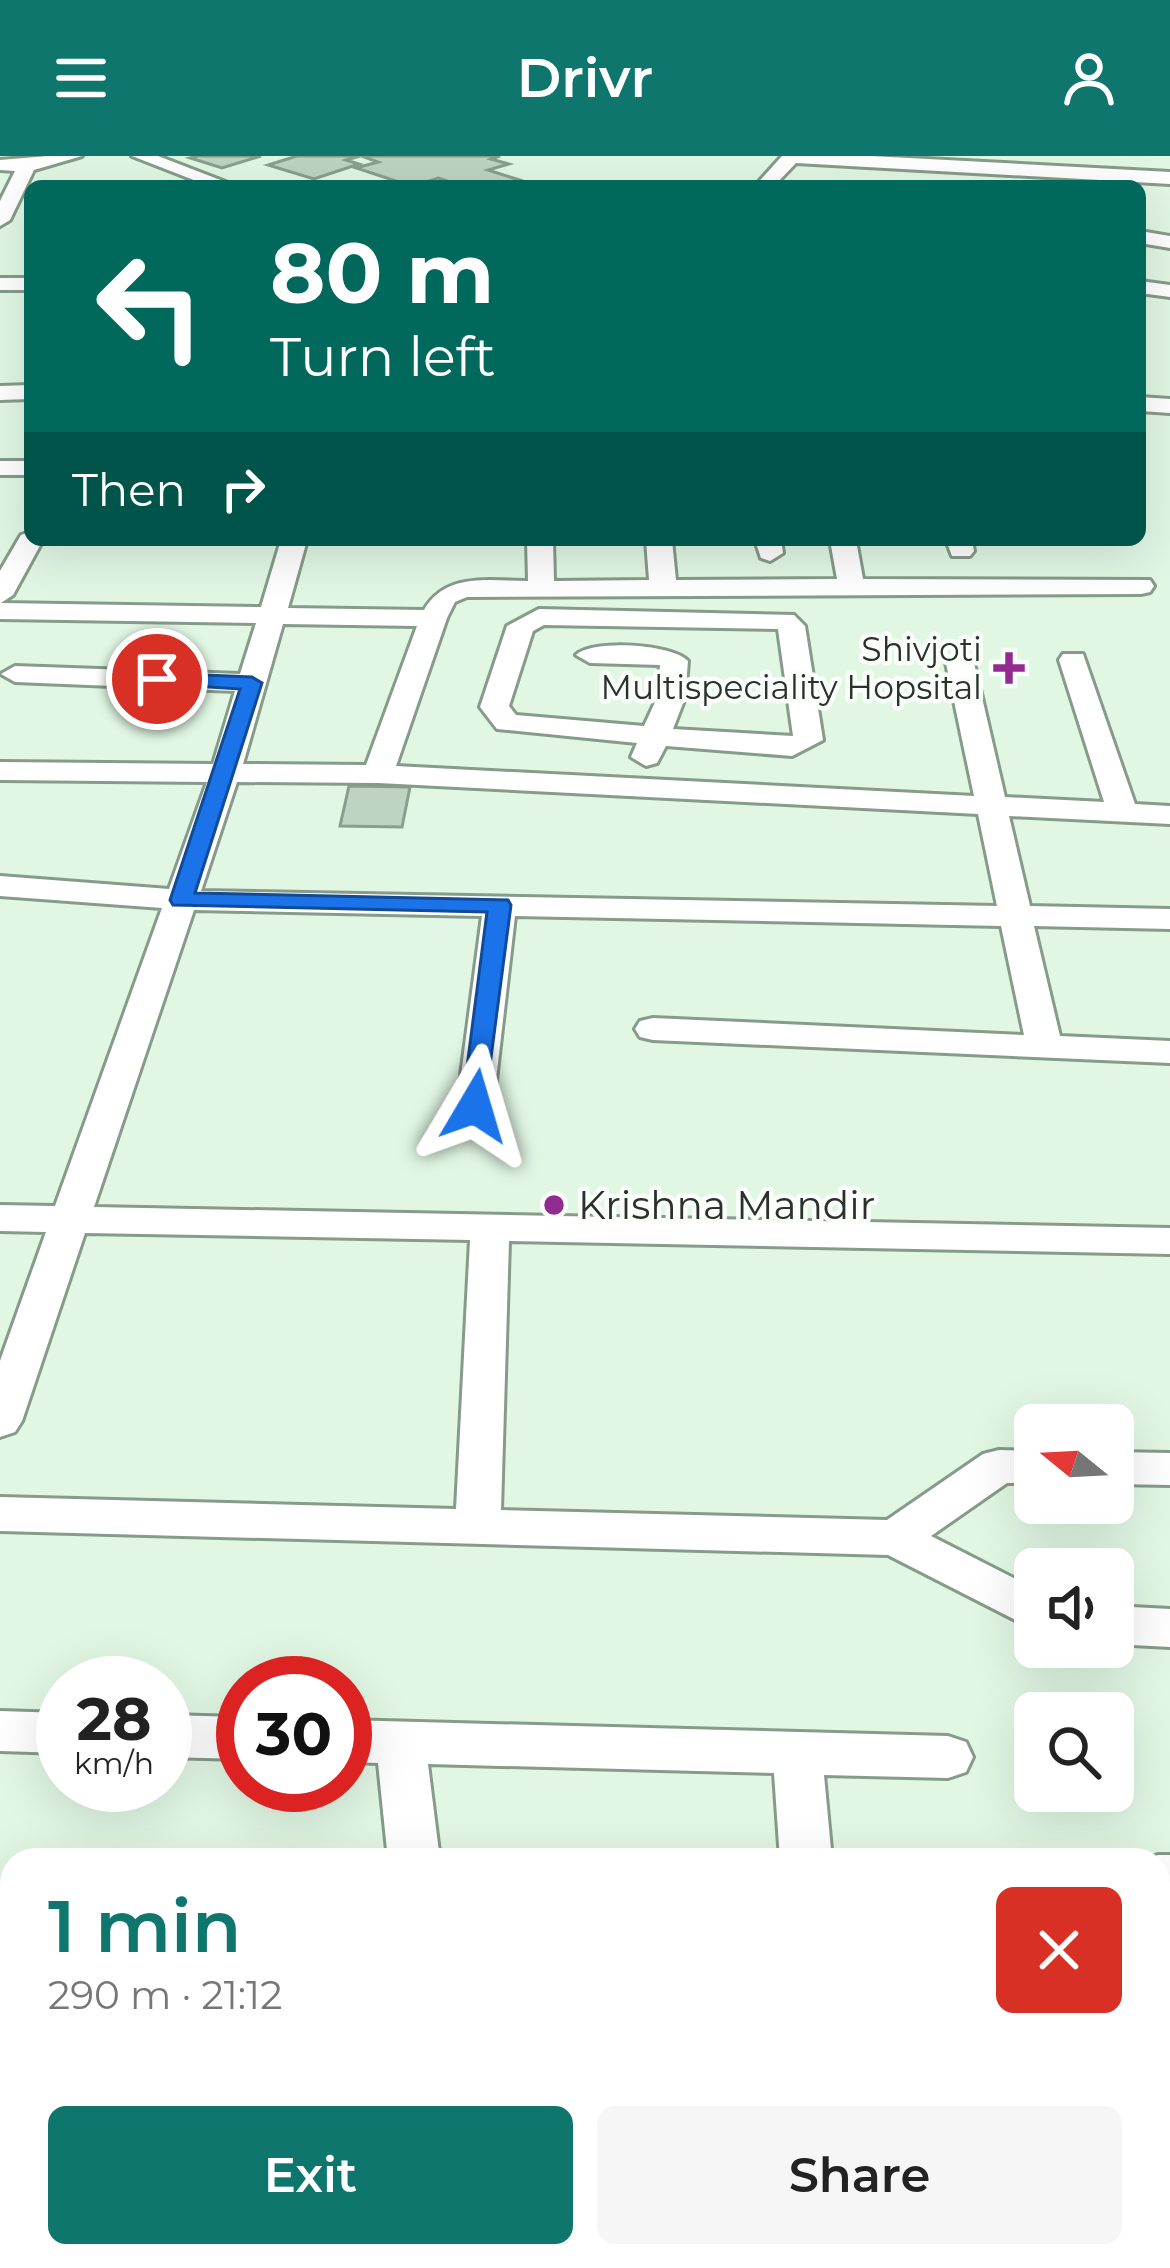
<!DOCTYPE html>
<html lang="en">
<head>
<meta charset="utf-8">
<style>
  body { margin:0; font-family:Montserrat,sans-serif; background:#f6f6f6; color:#222; height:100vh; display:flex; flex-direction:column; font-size:45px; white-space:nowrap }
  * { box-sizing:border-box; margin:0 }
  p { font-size:39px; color:#767676 }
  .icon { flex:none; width:66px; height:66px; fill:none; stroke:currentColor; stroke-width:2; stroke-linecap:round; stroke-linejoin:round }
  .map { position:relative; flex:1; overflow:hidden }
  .details { position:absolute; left:0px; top:1692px; width:1170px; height:420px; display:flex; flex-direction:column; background:#fff; border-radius:36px 36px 0 0; box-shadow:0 12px 48px #0002 }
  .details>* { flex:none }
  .top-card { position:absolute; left:24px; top:24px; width:1122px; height:366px; border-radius:18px; box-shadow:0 12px 48px #0002; background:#00695c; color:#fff; overflow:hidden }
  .needle { width:78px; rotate:288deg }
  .buttons { position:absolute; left:1014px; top:1248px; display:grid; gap:24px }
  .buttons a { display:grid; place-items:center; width:120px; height:120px; border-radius:18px; background:#fff; box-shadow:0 12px 48px #0002; font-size:60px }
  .speed { position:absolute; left:36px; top:1500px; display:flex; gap:24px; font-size:60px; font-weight:700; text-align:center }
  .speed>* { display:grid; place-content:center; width:156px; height:156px; border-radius:50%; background:#fff; box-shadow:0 12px 48px #0002; line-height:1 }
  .speed small { font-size:30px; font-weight:400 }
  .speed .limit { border:18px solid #d22; background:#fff; color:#111 }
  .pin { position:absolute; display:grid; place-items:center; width:102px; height:102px; color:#fff; margin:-51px; border:6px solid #fff; border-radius:50%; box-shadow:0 3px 12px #0007 }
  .me { position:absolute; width:132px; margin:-66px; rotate:7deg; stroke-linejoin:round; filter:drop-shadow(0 0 9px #0008) }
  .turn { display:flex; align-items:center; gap:42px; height:252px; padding:0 48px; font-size:54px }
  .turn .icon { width:156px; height:156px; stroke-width:2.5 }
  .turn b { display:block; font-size:84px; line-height:102px }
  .then { display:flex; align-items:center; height:114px; padding:0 48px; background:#0003; gap:24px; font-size:45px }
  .round { display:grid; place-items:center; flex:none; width:126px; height:126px; border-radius:18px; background:#f6f6f6 }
  .summary { display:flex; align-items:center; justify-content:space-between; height:204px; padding:0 48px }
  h1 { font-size:72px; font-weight:600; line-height:90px; color:#0f766e }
  .cta { display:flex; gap:24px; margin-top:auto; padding:24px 48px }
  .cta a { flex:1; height:138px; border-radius:18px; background:#0f766e; color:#fff; font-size:48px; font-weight:600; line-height:138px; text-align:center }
  .cta a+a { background:#f6f6f6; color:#222 }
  header { display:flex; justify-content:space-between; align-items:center; height:156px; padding:0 48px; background:#0f766e; color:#fff; font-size:54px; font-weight:600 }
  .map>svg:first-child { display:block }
</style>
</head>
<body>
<header><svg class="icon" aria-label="menu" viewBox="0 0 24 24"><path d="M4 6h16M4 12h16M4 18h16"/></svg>Drivr<svg class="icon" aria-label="person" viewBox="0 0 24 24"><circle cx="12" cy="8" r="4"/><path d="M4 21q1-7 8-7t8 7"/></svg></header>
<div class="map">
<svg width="1170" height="2112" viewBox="0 0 1170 2112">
  <rect width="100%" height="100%" fill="#e1f7e4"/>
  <g fill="#bed3c1" stroke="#899e8c" stroke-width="3">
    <path d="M198,0H261L222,12L190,2Z"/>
    <path d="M297,0H360L346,4L359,8L314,23L268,9Z"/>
    <path d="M500,0L491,3L509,8L488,14L529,27L463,30L438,22L426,26L439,30H411L356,12L378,6L364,1L369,0Z"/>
    <path d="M349,630L410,631L402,671L340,670Z"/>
    <path d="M1158,1878L1170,1879V2112H640L641,2100H1158Z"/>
  </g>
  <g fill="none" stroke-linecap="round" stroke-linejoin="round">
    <g stroke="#869b89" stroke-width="6">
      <g id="minor">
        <path d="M48,0H82L34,14L10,64L0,70V45L15,15L0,14V4Z"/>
        <path d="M132,0H158L236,30H209Z"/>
        <path d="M782,0H871L1170,16V28L796,7L774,30H755Z"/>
        <path d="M1140,75L1170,80V92L1140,87Z"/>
        <rect x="0" y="122" width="30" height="12"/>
        <path d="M1140,125L1170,129V141L1140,137Z"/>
        <path d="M30,229V243L0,244V230Z"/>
        <path d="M1140,241L1170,243V257L1140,255Z"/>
        <rect x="0" y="305" width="30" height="14"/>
        <path d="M30,376V384H43L13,439L1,447L261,451L281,384H307L288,452L424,454C446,416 489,425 528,425L527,384H553L554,425L649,424L646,384H672L676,424L837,423L830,384H856L863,423L1150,424L1154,430L1150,436L1141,438L467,441L455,446L447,462L396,610L974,640L946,507L960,499L974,507L1005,641L1104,646L1059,504L1063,498H1083L1135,648L1170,650V668L1009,660L1030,750L1170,753V773L1034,770L1060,880L1170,885V907L653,884L640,881L635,873L640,865L653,862L1024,879L1001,770L515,760L493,950L488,958H462L457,950L482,760L194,754L94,1051L1170,1072V1098L509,1085L501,1354L887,1364L983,1298L999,1294L1035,1295V1327H1007L931,1380L1035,1433V1474L888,1399L0,1375V1341L456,1353L470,1084L85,1077L22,1265L15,1276L0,1281V1205L46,1076L0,1075V1049L55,1050L162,752L0,740V720L169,733L207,626L0,624V606L213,608L235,535L15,526L1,518L15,510L240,518L256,467L0,463V415L21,379ZM283,468L417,470L366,609L243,608ZM237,626L378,627L978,658L997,750L201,735Z"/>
        <path d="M755,384H781L783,397L770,405L761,402Z"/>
        <path d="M946,384H972L974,395L970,400H952Z"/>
        <path d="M539,453L794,459L805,470L823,584L792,600L666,590L657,607L646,610L631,601L637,587L497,573L480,551L507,470ZM544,469L778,473L793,580L673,573L685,542L688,505C672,488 593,483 576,499L590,507L660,509L657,542L644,570L516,559L509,550L533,475Z"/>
        <path d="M1113,1296L1170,1297V1329L1113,1328Z"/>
        <path d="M1113,1450L1170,1453V1491L1113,1488Z"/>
        <path d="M0,1555L63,1557V1597L0,1595Z"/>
        <path d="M165,1559L243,1561V1603L165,1601Z"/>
        <path d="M345,1564L948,1580L966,1586L973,1601L966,1616L948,1622L824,1619L832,1704H780L774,1617L428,1608L440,1704H388L378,1607L345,1606Z"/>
        <path d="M1158,1699H1170V1745H1158V1704H1144Z"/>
        <rect x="0" y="1898" width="12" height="54"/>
        <path d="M41,2100H101L99,2112H39Z"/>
        <rect x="380" y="2100" width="60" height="12"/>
      </g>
    </g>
    <use href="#minor" fill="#fff" fill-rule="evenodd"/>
  </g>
  <path fill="#1a73e8" stroke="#114b97" stroke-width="3" d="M157,517L252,521L262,527L195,737L508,744L511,749L484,955L475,958L462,950L487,756L173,749L170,744L240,533L150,527L147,523Z"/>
  <g fill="#922b8f" stroke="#fafefb" stroke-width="4.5">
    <path d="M1003 494h12v12h12v12h-12v12h-12v-12h-12v-12h12z"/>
    <circle cx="554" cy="1049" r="12"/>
  </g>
  <g text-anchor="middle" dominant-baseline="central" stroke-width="9" stroke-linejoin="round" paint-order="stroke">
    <g font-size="33" fill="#29312a" stroke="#fafefb" text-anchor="end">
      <text x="982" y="493">Shivjoti<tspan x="982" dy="38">Multispeciality Hopsital</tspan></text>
    </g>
    <g font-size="39" fill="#29312a" stroke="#fafefb" text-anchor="start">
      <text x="578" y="1049">Krishna Mandir</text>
    </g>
  </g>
</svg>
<div class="buttons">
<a><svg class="needle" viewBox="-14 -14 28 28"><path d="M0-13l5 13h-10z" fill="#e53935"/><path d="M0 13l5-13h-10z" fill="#767676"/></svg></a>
<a><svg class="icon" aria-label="sound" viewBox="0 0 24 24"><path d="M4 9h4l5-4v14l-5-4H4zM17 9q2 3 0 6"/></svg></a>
<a><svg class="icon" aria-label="search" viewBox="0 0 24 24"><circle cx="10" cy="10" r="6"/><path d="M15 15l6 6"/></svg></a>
</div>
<div class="speed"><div>28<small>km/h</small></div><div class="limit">30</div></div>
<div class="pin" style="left:157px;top:523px;background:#d93025"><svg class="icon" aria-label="arrive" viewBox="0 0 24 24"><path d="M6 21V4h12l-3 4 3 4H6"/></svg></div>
<svg class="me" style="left:475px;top:950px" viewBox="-20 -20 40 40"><path d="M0-17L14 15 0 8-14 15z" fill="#1a73e8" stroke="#fff" stroke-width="4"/></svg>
<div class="top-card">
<div class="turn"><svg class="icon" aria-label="left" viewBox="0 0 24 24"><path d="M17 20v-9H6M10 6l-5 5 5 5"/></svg><div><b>80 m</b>Turn left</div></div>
<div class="then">Then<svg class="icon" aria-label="right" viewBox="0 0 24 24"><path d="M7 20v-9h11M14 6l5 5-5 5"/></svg></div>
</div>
<section class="details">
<div class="summary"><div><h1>1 min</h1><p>290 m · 21:12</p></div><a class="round" style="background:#d93025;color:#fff"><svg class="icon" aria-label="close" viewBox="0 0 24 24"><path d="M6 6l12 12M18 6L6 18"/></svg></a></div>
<div class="cta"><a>Exit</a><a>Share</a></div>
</section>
</div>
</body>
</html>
